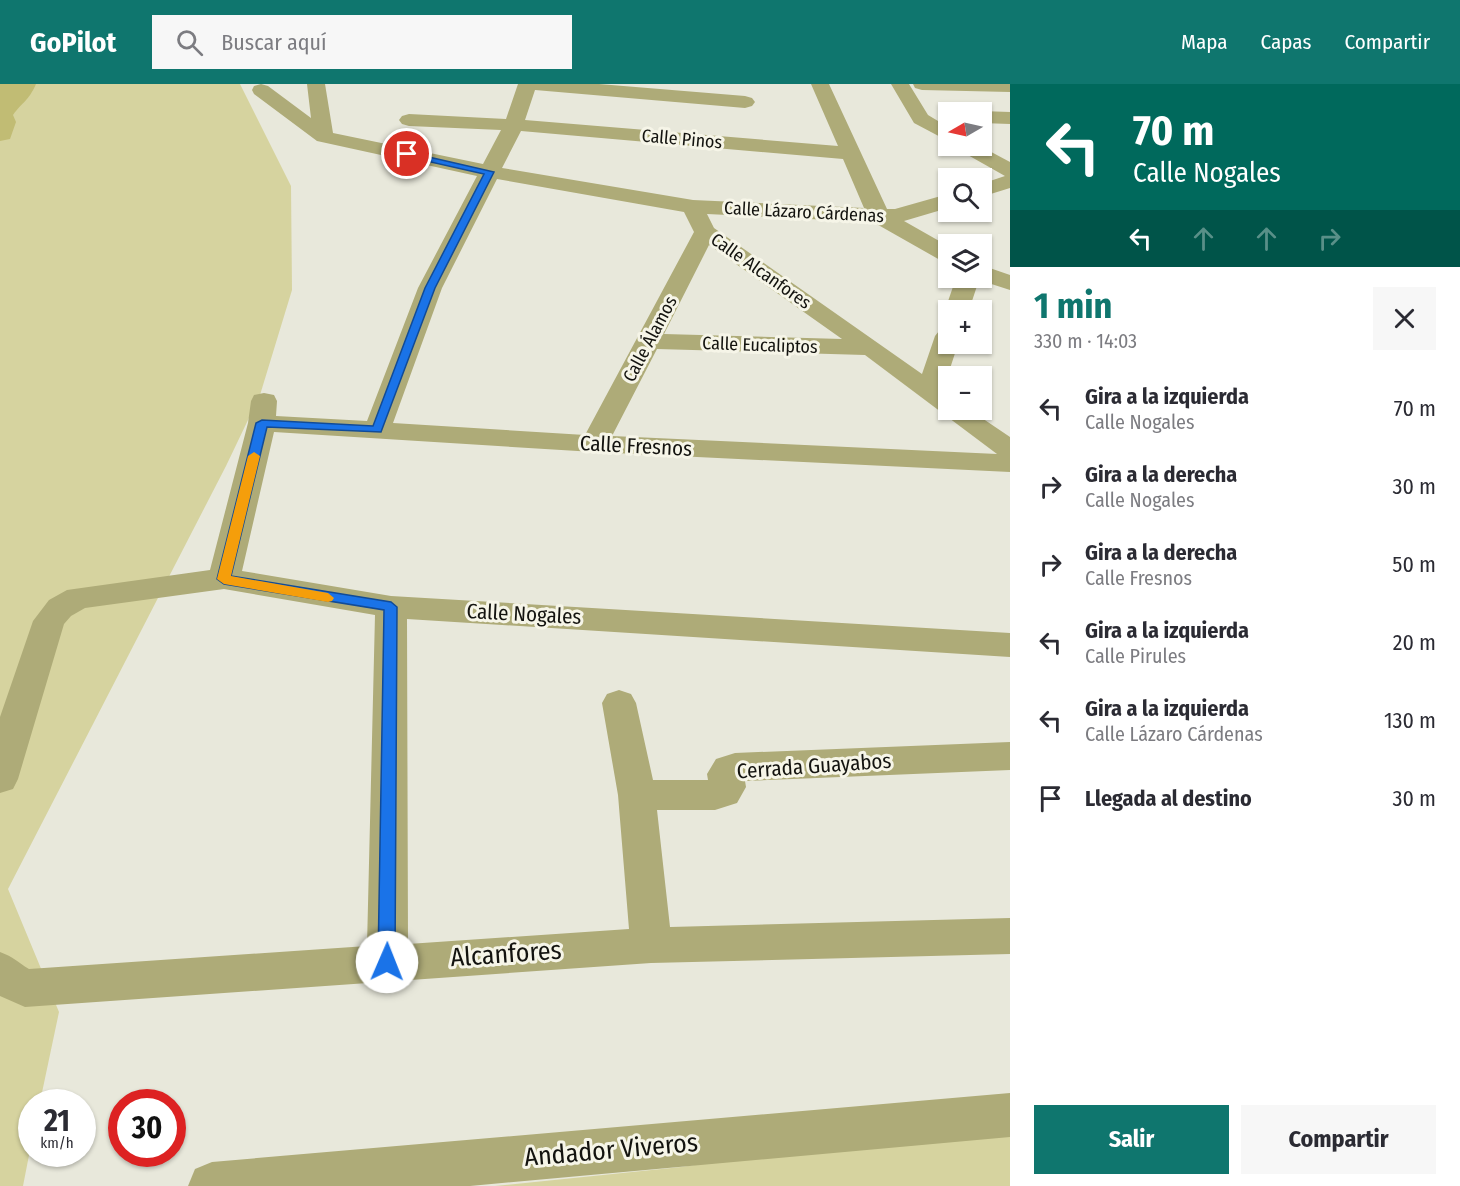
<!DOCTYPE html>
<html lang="es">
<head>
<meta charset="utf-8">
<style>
  body { margin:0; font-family:"Fira Sans Condensed",sans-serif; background:#f7f7f7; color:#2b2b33; height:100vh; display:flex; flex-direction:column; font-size:22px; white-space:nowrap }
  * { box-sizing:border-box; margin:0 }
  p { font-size:20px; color:#7c7c81 }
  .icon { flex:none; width:33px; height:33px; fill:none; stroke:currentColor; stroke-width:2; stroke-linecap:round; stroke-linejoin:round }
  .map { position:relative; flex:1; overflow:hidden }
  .drawer { display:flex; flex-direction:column; background:#fff; width:450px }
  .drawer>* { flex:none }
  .banner { background:#00695c; color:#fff; overflow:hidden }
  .needle { width:39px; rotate:261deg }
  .fabs { position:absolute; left:938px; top:18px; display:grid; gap:12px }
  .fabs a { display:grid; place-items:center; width:54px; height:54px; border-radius:0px; background:#fff; box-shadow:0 2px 4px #0004; font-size:30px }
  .speed { position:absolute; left:18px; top:1005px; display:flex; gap:12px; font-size:30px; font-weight:700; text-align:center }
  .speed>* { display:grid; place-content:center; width:78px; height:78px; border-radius:50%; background:#fff; box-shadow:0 2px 4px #0004; line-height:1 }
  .speed small { font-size:15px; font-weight:400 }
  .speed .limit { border:9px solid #d22; background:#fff; color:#111 }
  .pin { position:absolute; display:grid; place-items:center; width:51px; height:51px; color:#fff; margin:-26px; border:3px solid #fff; border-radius:50%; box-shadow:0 2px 6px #0007 }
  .me { position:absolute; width:66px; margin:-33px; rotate:1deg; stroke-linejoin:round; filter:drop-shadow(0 0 4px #0008) }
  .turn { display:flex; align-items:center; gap:21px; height:126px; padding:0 24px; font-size:27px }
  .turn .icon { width:78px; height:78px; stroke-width:2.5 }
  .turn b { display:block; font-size:42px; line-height:51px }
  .lanes { display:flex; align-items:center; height:57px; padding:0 24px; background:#0003; justify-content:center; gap:30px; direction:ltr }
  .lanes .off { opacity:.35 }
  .round { display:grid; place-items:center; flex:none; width:63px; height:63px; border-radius:0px; background:#f7f7f7 }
  .headline { display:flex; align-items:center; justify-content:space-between; height:102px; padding:0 24px }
  h1 { font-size:36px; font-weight:700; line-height:45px; color:#0f766e }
  .primary-button { display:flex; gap:12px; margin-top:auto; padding:12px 24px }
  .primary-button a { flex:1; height:69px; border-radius:0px; background:#0f766e; color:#fff; font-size:24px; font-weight:700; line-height:69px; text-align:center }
  .primary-button a+a { background:#f7f7f7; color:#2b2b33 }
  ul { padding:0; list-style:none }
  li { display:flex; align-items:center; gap:18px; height:78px; padding:0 24px }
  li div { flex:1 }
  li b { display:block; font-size:22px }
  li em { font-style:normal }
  header { display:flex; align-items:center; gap:36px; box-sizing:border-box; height:84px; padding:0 30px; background:#0f766e; color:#fff }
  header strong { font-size:28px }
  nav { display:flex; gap:33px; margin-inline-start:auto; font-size:21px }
  .search { width:420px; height:54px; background:#f7f7f7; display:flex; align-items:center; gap:15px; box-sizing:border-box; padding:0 21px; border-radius:0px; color:#7c7c81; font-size:22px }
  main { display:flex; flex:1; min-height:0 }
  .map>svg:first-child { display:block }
</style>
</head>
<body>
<header>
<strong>GoPilot</strong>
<div class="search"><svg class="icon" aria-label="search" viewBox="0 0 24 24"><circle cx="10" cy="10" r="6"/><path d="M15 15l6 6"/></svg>Buscar aquí</div>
<nav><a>Mapa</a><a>Capas</a><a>Compartir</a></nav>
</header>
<main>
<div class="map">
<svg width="1010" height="1102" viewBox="0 0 1010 1102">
  <rect width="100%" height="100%" fill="#e8e8db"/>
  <g fill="#d6d39f">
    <path d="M0,0H240L291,102L292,206L260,311L226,382L8,805L59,928L40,1018H32L31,1061L23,1102H0Z"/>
    <path d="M1010,1036V1102H495L681,1083Z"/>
  </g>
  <path fill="#c1bc74" d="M0,0H36C28,18 23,17 13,31L16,38L10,55L0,57Z"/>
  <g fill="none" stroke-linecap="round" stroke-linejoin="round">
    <g fill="#aeab78" fill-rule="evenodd">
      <path d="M261,0L268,2L311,34L307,0H325L333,49L483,80L501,46L409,42L402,40L399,36L402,32L409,30L506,35L518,0H599L745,12L752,14L755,18L752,22L745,24L535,6L525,36L838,62L811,0H829L887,125H895L948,110V124L904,137L948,162V178L940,176L873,138L707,130L714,144L922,290L935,252L939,247L948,244V260H958L943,306L948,309V326H970L1010,353V388L594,368L274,348L242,487L391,512L1010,549V573L407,535L408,860L629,845L618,711L602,619L607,610L619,606L631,610L636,619L653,696H708L707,690L716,675L735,669L1010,658V686L745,697L746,703L737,719L715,726H657L670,843L1010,834V870L651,879L25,923L0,912V868C14,873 17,878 29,885L367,862L375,531L224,505L85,524L71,532L64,540L18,695L13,705L0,709V633L33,537L49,516L67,506L210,486L248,339L251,317L254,311L264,309L274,311L277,317L276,332L367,337L418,204L477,92L317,57L254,10L252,6L254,2ZM521,47L843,75L864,124L693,116L502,84ZM497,95L684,128L694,148L585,351L393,339L442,204ZM709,161L842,255L664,250ZM657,265L865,271L997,370L612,352Z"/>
      <path d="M891,0H909L928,31L948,43V57L914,39Z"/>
      <path d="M913,0H1010V8L922,6L915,4Z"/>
      <path d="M981,27L1010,28V40L981,39V28H976Z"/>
      <path d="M956,62H980L1010,78V104L981,113V100L1005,92L959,66Z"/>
      <path d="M981,181L1010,191V206L979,196L969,226H948V231L945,226L956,194H981Z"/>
      <path d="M1010,1009V1053L470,1102H188L195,1085L212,1078Z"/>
    </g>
  </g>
  <path fill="#1a73e8" stroke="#114b97" stroke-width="1.5" d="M407,68L494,88L435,204L381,348L267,343L231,492L391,518L397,523L395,878L393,883L387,885L381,883L378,878L384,526L224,500L217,495L256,339L262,336L373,342L425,204L484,90L404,72V69Z"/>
  <path fill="#f59e0b" d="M254,368L260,372L231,492L328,509L334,514L332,517L328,518L224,500L217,495L248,372Z"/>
  <g text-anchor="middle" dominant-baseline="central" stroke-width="6" stroke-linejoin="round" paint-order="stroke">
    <g font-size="18" fill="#13130f" stroke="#f6f5e8">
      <text transform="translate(682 55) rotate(5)">Calle Pinos</text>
      <text transform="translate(804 128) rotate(3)">Calle Lázaro Cárdenas</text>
      <text transform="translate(761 187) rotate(35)">Calle Alcanfores</text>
      <text transform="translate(650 255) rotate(-62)">Calle Álamos</text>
      <text transform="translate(760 261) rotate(2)">Calle Eucaliptos</text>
    </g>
    <g font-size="21" fill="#13130f" stroke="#f6f5e8">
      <text transform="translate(636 362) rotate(3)">Calle Fresnos</text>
      <text transform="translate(524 530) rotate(3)">Calle Nogales</text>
      <text transform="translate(814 682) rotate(-4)">Cerrada Guayabos</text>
    </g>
    <g font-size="26" fill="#13130f" stroke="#f6f5e8">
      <text transform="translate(506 870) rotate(-4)">Alcanfores</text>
      <text transform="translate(611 1066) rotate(-5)">Andador Viveros</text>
    </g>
  </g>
</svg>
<div class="fabs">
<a><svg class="needle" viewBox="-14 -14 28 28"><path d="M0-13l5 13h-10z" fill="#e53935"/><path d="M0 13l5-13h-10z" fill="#7c7c81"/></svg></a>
<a><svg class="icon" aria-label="search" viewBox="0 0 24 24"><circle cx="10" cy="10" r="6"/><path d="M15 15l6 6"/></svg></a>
<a><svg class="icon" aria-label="layers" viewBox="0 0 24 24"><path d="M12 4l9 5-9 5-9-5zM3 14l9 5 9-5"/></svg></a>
<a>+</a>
<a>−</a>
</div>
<div class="speed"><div>21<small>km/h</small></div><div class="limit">30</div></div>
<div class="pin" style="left:407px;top:70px;background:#d93025"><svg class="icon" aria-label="arrive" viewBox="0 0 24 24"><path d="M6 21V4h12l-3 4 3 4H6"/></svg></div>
<svg class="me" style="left:387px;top:878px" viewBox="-20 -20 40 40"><circle r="19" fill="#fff"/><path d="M0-13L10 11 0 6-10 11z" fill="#1a73e8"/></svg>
</div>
<section class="drawer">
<div class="banner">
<div class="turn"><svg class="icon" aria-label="left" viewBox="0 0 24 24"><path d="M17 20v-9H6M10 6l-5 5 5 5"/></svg><div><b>70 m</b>Calle Nogales</div></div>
<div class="lanes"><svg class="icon" aria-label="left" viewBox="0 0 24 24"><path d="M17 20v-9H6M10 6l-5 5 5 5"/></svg><svg class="icon off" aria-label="ahead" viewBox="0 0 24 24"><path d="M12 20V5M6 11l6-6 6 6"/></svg><svg class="icon off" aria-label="ahead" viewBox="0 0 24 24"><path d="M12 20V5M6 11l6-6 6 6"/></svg><svg class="icon off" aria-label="right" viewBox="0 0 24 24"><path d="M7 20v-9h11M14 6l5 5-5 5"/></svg></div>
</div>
<div class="headline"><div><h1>1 min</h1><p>330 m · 14:03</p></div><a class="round"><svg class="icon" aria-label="close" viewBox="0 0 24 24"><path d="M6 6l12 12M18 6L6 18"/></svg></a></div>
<ul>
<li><svg class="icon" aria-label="left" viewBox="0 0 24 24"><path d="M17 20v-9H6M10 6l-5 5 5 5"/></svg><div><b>Gira a la izquierda</b><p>Calle Nogales</p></div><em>70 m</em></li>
<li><svg class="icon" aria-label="right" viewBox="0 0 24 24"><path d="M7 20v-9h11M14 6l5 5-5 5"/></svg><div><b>Gira a la derecha</b><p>Calle Nogales</p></div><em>30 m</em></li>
<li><svg class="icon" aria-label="right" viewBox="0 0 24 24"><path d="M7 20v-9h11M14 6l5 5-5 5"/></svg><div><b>Gira a la derecha</b><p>Calle Fresnos</p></div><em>50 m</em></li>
<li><svg class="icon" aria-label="left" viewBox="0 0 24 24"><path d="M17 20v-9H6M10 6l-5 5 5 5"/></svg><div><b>Gira a la izquierda</b><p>Calle Pirules</p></div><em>20 m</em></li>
<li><svg class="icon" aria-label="left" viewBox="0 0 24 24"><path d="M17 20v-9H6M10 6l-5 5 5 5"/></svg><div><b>Gira a la izquierda</b><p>Calle Lázaro Cárdenas</p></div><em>130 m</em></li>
<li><svg class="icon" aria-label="arrive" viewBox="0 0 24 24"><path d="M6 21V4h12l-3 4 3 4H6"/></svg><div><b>Llegada al destino</b></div><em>30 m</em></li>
</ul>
<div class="primary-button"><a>Salir</a><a>Compartir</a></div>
</section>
</main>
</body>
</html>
